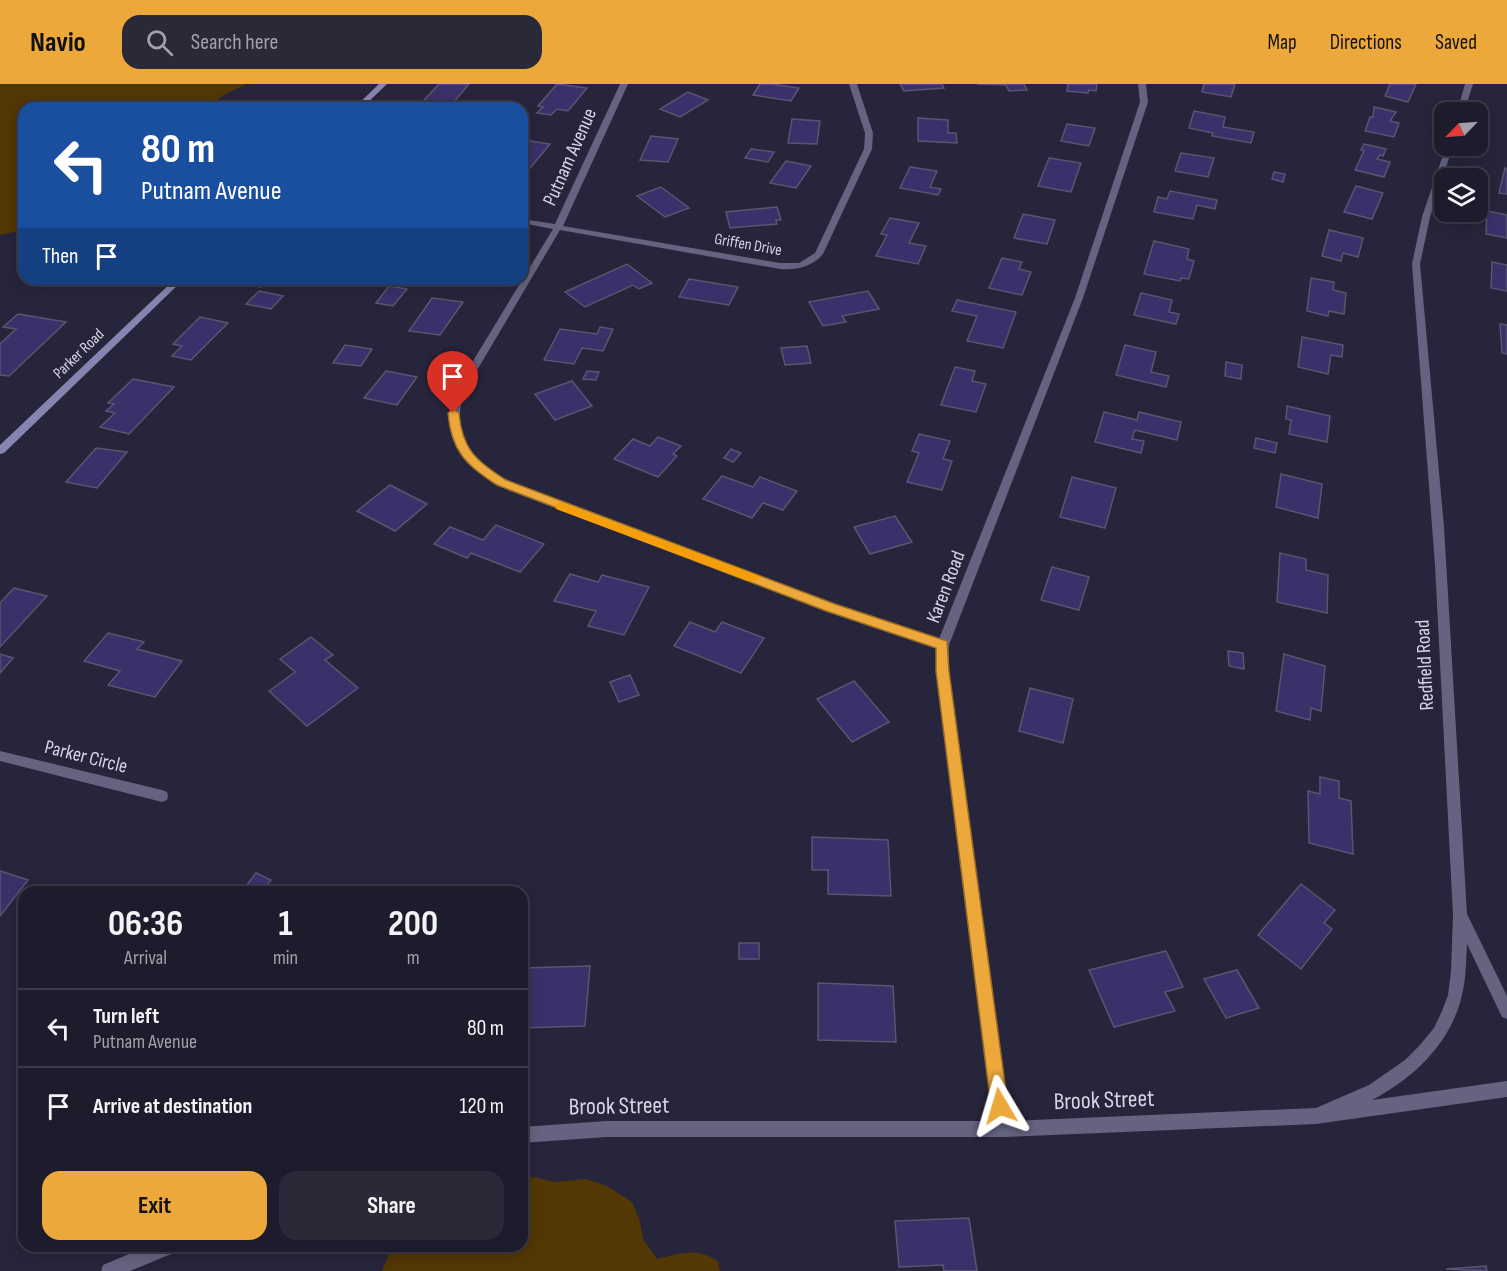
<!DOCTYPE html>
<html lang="en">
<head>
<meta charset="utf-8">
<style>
  body { margin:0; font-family:"Sofia Sans Condensed",sans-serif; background:#2a2938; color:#f1f3f6; height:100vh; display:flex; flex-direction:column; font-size:22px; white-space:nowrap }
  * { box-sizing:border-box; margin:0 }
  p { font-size:20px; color:#a0a1a9 }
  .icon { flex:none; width:33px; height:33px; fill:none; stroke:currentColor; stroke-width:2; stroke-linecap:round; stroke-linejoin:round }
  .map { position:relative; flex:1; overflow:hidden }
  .panel { position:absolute; left:18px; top:802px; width:510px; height:366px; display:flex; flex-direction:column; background:#1d1c2c; border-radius:18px; box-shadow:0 3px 15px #0003,0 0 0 2px #3b3a48 }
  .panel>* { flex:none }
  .guide { position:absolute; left:18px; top:18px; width:510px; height:183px; border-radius:18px; box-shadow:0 3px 15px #0003,0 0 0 2px #3b3a48; background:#1a4fa0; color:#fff; overflow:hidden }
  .needle { width:39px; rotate:245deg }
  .buttons { position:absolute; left:1434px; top:18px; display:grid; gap:12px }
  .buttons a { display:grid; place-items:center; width:54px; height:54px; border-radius:12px; background:#1d1c2c; box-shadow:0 3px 15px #0003,0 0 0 2px #3b3a48; font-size:30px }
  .pin { position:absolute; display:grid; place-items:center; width:51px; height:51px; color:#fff; margin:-62px -26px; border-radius:50% 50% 50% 0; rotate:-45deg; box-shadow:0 0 6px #0007 }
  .pin .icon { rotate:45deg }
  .me { position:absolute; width:66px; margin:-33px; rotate:353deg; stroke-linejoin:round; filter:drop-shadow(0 0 4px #0008) }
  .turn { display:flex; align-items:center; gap:21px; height:126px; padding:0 24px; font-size:27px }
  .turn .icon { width:78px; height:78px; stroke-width:2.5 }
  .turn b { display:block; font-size:42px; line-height:51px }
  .then { display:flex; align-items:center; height:57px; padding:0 24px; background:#0003; gap:12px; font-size:22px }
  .eta { display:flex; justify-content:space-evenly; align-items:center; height:102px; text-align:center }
  .eta b { font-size:36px; font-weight:700; line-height:42px }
  .button { display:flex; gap:12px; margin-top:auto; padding:12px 24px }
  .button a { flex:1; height:69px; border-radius:18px; background:#eda83b; color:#111; font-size:24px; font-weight:700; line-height:69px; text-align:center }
  .button a+a { background:#2a2938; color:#f1f3f6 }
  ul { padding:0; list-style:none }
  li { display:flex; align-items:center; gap:18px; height:78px; padding:0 24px; border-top:2px solid #3b3a48 }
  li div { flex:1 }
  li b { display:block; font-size:22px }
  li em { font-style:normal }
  header { display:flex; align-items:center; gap:36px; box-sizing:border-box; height:84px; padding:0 30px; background:#eda83b; color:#111 }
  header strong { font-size:28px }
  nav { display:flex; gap:33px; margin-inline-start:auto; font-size:21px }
  .search { width:420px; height:54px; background:#2a2938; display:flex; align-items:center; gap:15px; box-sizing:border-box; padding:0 21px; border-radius:18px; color:#a0a1a9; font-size:22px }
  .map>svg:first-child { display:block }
</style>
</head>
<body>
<header>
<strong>Navio</strong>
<div class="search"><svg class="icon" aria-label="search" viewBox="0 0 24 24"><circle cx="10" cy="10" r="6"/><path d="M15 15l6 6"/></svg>Search here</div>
<nav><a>Map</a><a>Directions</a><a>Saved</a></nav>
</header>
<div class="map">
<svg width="1507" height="1187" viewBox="0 0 1507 1187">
  <rect width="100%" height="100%" fill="#27253b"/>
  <g fill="#533705">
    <path d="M0,0H246L224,11L206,24H24V146L0,151Z"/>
    <path d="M534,1093L555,1098L586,1095L607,1102L632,1118L640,1137L643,1155L657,1175C682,1169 695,1163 718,1177L720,1187H382L392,1163L522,1162V1095Z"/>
  </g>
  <g fill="#3a316a" stroke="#58566f" stroke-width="1.5">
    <path d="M439,0H469L452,20L424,16Z"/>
    <path d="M557,0L587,4L568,27L557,25L551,31L537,29L543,23L538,22Z"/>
    <path d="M760,0H772L799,4L791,17L753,11Z"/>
    <path d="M900,0H942L944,4L904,7Z"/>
    <path d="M977,0H1024L1027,6L1009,7L1006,1Z"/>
    <path d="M1068,0H1097L1096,7L1089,6L1088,9L1067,7Z"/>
    <path d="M1204,0H1235L1231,13L1202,8Z"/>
    <path d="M1390,0H1416L1408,18L1385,12Z"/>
    <path d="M688,8L708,16L680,33L660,25Z"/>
    <path d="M1374,23L1396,28L1390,37L1399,39L1394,53L1365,47L1370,33H1373Z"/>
    <path d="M1194,27L1225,33L1223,43L1254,48L1251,59L1212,52L1213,49L1189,44Z"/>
    <path d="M918,34L948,36V49H956L957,59L918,57Z"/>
    <path d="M792,35L820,37L817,60L788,59Z"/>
    <path d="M1067,40L1095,44L1089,62L1061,57Z"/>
    <path d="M651,52L678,55L668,78L640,76Z"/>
    <path d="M524,56L550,60L527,88L522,87Z"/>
    <path d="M1364,60L1386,65L1383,72L1380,71L1377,75L1390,78L1384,93L1355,86L1364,67L1361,66Z"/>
    <path d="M751,65L774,68L768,78L745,74Z"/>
    <path d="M1181,69L1214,74L1208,93L1175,87Z"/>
    <path d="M1049,74L1081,79L1071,108L1038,102Z"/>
    <path d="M786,77L811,82L796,104L770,99Z"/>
    <path d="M910,83L937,87L930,103L941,105L938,111L900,104Z"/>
    <path d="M1505,84L1507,85V110L1499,109Z"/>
    <path d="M1274,88L1285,90L1283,98L1272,95Z"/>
    <path d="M1356,102L1383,109L1372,135L1344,128Z"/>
    <path d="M661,103L689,124L665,133L637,112Z"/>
    <path d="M1170,107L1217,116L1215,125L1197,121L1193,135L1154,128L1158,113L1167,115Z"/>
    <path d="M777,123L781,136H776L777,140L730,144L726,128Z"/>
    <path d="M1487,127L1507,131V154L1486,150Z"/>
    <path d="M1023,130L1055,136L1047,160L1014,154Z"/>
    <path d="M890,134L919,139L909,159L926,162L918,180L876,172L887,151L881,150Z"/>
    <path d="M1329,146L1363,154L1358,173L1343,169L1341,177L1322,172Z"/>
    <path d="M1154,157L1189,165L1187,175L1194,177L1189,195L1181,194L1180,197L1144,190Z"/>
    <path d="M1002,174L1022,178L1019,185L1031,188L1022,211L989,204Z"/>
    <path d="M1492,178L1507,181V207L1491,204Z"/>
    <path d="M627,180L652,199L639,205L633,201L585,223L565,208Z"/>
    <path d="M1311,194L1334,198L1333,206L1346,209L1344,230L1329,227L1328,232L1307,227Z"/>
    <path d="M239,195H268L260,203L236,198Z"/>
    <path d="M689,195L738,203L729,221L679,213Z"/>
    <path d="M389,202L407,205L393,222L376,219Z"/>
    <path d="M259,207L283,212L271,225L246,220Z"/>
    <path d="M868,207L879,225L842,232L846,238L823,242L809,218Z"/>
    <path d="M1141,209L1172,216L1169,228L1179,230L1176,240L1134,231Z"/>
    <path d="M432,214L463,218L440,251L409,247Z"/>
    <path d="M957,216L1016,228L1003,264L967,257L977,232L952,227Z"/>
    <path d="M18,230L66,238L9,292L0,291V260L16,245L3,243Z"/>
    <path d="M200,233L228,239L191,276L172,272L182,262L173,260Z"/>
    <path d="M1500,240L1507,241V270L1502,269Z"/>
    <path d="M600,243L613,245L603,267L582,264L574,280L544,276L560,245L597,250Z"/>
    <path d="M1302,253L1343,261L1342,273L1331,271L1328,290L1298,283Z"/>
    <path d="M345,261L372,265L361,282L333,279Z"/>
    <path d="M1125,261L1156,268L1151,288L1169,292L1166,303L1116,291Z"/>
    <path d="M807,262L811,279L785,281L781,264Z"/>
    <path d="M1226,278L1242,281L1241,295L1225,292Z"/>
    <path d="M955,283L975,287L972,297L986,300L976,328L941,321Z"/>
    <path d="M386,287L417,293L397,321L364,314Z"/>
    <path d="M587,287L599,288L596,296L583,295Z"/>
    <path d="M133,295L174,303L129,350L100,343L115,329L106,327L114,320L108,319Z"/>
    <path d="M572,297L592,322L555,336L535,310Z"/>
    <path d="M1287,322L1330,332L1327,358L1289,350L1291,336L1286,335Z"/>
    <path d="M1104,328L1137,336L1139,328L1181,338L1177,356L1135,346L1132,355L1144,357L1141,369L1095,358Z"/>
    <path d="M919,350L950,357L943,375L952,377L942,406L907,398L919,369L912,367Z"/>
    <path d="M658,353L681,362L673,370L677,372L658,393L614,375L633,355L650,362Z"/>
    <path d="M1256,354L1277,359L1275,369L1254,364Z"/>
    <path d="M96,364L127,368L97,404L66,398Z"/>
    <path d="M731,365L741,369L733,378L724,374Z"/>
    <path d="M1281,390L1322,400L1318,434L1276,423Z"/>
    <path d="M722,392L753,403L760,393L797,407L783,426L763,419L752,434L703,415Z"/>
    <path d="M1072,393L1116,404L1105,444L1060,433Z"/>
    <path d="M390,401L427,420L395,447L357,427Z"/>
    <path d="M895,432L912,458L870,470L854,443Z"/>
    <path d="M496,441L544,460L520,488L471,469L467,474L434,460L450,443L483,456Z"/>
    <path d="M1280,469L1306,475V486L1328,491L1327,529L1277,518Z"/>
    <path d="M1052,483L1089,493L1079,526L1041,516Z"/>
    <path d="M570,490L598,498L602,491L649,503L624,551L588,542L596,527L554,517Z"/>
    <path d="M14,504L47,512L0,563V519Z"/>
    <path d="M690,538L715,548L722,538L764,554L741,589L674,562Z"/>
    <path d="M108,549L144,558L137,565L182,577L155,613L108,601L120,587L84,577Z"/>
    <path d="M311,553L333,571L325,576L358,604L307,642L269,607L295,588L280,575Z"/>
    <path d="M1228,567L1243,569L1244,585L1229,582Z"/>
    <path d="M0,570L13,574L0,589Z"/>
    <path d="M1284,570L1325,582L1321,627L1311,624L1310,636L1276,627Z"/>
    <path d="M630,591L639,611L619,618L610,598Z"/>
    <path d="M854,597L889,638L852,658L817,615Z"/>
    <path d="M1030,604L1073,615L1063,659L1019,647Z"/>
    <path d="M1320,693L1339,697V714L1351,717L1353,770L1309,759L1308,707L1320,710Z"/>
    <path d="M812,753L888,756L891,812L828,810V786H812Z"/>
    <path d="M0,787L28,796L0,832Z"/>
    <path d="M256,789L271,796L261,808L242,807Z"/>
    <path d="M1301,800L1335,826L1324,839L1332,845L1301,885L1258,851Z"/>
    <rect x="739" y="859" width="20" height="16"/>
    <path d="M1166,867L1183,903L1165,908L1175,927L1114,943L1089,886Z"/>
    <path d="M590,882L585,942L522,944V884Z"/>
    <path d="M1237,886L1259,924L1226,934L1204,895Z"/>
    <path d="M818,899L893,902L896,958L818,956Z"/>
    <path d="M969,1134L977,1187H944L943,1181L899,1183L895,1137Z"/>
    <path d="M1486,1182L1487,1187L1446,1185Z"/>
  </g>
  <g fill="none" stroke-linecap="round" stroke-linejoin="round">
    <g fill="#65637f" fill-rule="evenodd">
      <path d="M620,0H628L563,142L780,179H799L815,169L864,65L865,49L849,0H857L873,49L872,65L823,170C812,183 797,186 780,185L560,146L463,310C451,362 474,380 518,401L834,520L939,555L1075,214L1140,18L1138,0H1146L1148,18L1083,214L949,561L948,587L1010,1037L1316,1024L1369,1001L1405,976L1420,961L1434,944L1442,927L1448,911L1451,887L1453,831L1435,481L1412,180L1422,133L1446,62H1453L1430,133L1420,180L1444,443L1467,830L1507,912V935L1502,933L1467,860C1466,877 1466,895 1462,911C1451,959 1414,994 1372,1016L1507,997V1013L1316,1040L1003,1053H606L522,1059V1043L606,1037H994L936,587L937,564L826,526L510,407C465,385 441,363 453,310L553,145L522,139V135L555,140Z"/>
      <path d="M1465,0H1473L1464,28H1457Z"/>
      <path d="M0,667L162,706L167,708L168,712L167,716L162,718L0,677Z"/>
      <path d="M148,1162H178L176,1168L130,1187H101L103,1181Z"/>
    </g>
    <g fill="#8784b0" fill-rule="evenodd">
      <path d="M379,0H387L362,24H354Z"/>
      <path d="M175,195H184L4,369L0,370V361Z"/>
    </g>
  </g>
  <path fill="#eda83b" stroke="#9a6d26" stroke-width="1.5" d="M453,325L459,329C462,365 476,377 506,396L835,520L947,557L949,587L1008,1022L1006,1028L1000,1031L993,1028L991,1022L936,587V564L826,527L497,401C467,382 451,367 448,329Z"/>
  <path fill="#f59e0b" d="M560,418L757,491L759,494L757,497H748L556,425V419Z"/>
  <g text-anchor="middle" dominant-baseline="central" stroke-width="6" stroke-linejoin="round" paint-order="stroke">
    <g font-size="16" fill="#d5d5e4" stroke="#27253b">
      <text transform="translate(748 161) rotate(10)">Griffen Drive</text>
      <text transform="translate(79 270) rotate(-44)">Parker Road</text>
    </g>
    <g font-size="20" fill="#d5d5e4" stroke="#27253b">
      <text transform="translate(570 73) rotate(-66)">Putnam Avenue</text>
      <text transform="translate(946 503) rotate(-69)">Karen Road</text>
      <text transform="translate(1425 581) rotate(-93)">Redfield Road</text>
      <text transform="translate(86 673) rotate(14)">Parker Circle</text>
    </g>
    <g font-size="24" fill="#d5d5e4" stroke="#27253b">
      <text transform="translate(1104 1016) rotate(-2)">Brook Street</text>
      <text transform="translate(619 1022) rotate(-1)">Brook Street</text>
    </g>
  </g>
</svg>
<div class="buttons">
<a><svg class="needle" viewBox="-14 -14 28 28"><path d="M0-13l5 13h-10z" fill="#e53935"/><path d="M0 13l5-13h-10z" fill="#a0a1a9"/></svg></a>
<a><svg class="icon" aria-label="layers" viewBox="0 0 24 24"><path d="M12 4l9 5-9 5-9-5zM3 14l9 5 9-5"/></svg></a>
</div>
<div class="pin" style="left:453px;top:329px;background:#d93025"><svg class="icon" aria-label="arrive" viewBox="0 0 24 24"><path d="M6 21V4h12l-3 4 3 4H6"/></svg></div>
<svg class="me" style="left:1000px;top:1022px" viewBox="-20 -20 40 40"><path d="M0-17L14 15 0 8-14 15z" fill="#eda83b" stroke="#fff" stroke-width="4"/></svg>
<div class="guide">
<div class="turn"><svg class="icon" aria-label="left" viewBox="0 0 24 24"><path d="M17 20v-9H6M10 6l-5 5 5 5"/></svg><div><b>80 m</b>Putnam Avenue</div></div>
<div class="then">Then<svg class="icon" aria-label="arrive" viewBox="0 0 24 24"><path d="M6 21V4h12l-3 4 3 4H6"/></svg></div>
</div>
<section class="panel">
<div class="eta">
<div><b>06:36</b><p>Arrival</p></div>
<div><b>1</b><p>min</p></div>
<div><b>200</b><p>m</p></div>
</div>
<ul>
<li><svg class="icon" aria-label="left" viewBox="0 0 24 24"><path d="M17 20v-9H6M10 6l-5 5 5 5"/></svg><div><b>Turn left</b><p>Putnam Avenue</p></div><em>80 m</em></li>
<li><svg class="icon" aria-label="arrive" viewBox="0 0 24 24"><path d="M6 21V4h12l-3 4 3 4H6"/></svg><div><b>Arrive at destination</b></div><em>120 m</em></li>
</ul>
<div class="button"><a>Exit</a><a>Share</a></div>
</section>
</div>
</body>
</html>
